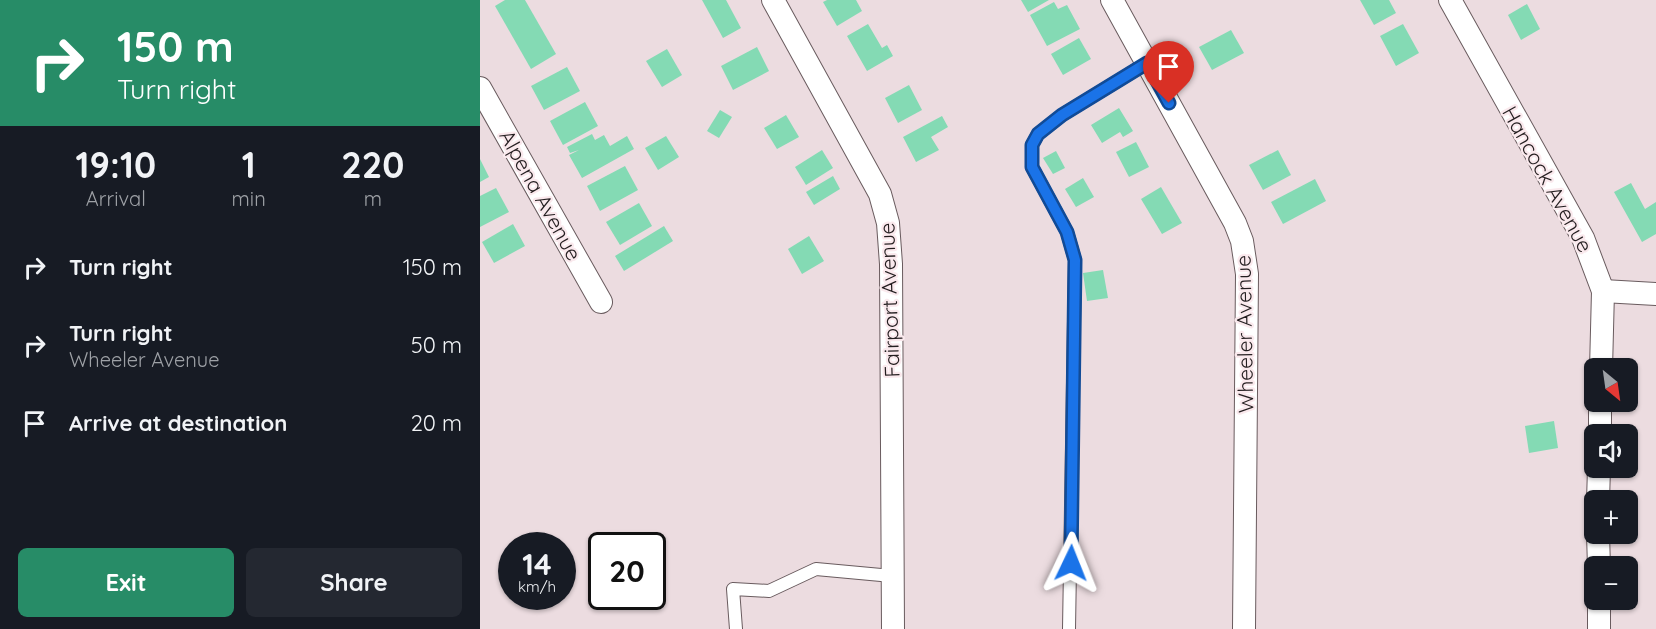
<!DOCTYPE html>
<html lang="en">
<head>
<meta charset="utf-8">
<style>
  body { margin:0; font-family:Quicksand,sans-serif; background:#242831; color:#f1f3f6; height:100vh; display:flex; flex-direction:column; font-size:22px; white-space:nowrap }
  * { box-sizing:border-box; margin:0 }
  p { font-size:20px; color:#9ea1a6 }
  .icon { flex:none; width:33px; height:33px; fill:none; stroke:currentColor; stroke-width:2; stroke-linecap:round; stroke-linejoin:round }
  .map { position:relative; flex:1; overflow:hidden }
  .side { display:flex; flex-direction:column; background:#171b24; width:480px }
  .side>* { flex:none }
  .hud { background:#278c67; color:#fff; overflow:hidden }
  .needle { width:39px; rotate:151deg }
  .buttons { position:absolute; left:1104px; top:358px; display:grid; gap:12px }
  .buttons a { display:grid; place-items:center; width:54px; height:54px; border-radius:9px; background:#171b24; box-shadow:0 2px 4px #0004; font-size:30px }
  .speed { position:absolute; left:18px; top:532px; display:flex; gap:12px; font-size:30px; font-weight:700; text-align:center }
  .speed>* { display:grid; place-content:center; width:78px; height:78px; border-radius:50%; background:#171b24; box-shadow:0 2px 4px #0004; line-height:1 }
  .speed small { font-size:15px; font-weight:400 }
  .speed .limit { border:3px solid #111; border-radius:9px; background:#fff; color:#111 }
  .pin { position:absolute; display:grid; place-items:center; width:51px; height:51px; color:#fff; margin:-62px -26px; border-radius:50% 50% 50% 0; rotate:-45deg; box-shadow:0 0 6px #0007 }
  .pin .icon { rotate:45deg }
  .me { position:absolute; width:66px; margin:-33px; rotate:2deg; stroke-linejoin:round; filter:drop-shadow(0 0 4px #0008) }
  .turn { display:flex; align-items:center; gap:21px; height:126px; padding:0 18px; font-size:27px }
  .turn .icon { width:78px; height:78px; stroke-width:2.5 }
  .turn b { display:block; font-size:42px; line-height:51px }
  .eta { display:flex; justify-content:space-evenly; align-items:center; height:102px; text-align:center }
  .eta b { font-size:36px; font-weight:700; line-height:42px }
  .cta { display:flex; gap:12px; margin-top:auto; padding:12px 18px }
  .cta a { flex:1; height:69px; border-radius:9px; background:#278c67; color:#fff; font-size:24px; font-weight:700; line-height:69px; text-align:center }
  .cta a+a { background:#242831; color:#f1f3f6 }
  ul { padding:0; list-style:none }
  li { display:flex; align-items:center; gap:18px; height:78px; padding:0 18px }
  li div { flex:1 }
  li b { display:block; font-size:22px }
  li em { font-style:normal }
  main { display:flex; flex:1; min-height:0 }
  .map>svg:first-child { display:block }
</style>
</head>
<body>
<main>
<section class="side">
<div class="hud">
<div class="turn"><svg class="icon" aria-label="right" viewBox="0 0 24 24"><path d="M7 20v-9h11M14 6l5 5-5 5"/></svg><div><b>150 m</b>Turn right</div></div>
</div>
<div class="eta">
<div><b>19:10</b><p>Arrival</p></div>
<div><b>1</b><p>min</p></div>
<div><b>220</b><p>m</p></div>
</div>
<ul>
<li><svg class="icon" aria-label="right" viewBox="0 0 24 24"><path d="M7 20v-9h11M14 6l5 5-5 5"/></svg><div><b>Turn right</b></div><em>150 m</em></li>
<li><svg class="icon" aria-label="right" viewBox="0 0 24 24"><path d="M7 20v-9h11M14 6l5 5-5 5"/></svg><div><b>Turn right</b><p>Wheeler Avenue</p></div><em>50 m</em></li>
<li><svg class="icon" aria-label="arrive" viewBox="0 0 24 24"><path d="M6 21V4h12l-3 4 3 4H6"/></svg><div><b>Arrive at destination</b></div><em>20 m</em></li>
</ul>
<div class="cta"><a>Exit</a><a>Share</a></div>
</section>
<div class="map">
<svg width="1176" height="629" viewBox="0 0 1176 629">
  <rect width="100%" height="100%" fill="#ecdce0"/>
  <g fill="#84dab4">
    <path d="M25,0H45L76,54L51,69L15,6Z"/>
    <path d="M222,0H246L261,28L243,38Z"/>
    <path d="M347,0H376L382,11L357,26L343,2Z"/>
    <path d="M541,0H569L548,12Z"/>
    <path d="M880,0H909L916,13L894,25Z"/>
    <path d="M574,2L578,9L587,5L600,29L567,46L550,15Z"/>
    <path d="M1047,4L1060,29L1041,40L1028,15Z"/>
    <path d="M388,24L402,48L407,45L413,56L387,71L367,36Z"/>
    <path d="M923,24L939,53L916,66L900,36Z"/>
    <path d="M751,30L764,53L732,70L719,47Z"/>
    <path d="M599,38L611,59L583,75L571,54Z"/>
    <path d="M277,47L289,71L253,90L241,66Z"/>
    <path d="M187,49L202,75L182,87L166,61Z"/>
    <path d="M87,67L100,91L64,110L51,86Z"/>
    <path d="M429,85L442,110L418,123L405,98Z"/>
    <path d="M105,102L118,126L83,145L70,121Z"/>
    <path d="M639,108L653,131L643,137L640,132L622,143L611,125Z"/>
    <path d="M240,110L252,117L239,138L227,131Z"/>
    <path d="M306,115L319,137L297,149L284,128Z"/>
    <path d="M462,116L468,127L451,137L459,150L436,162L423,137Z"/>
    <path d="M112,134L115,140L124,135L130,146L147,136L154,149L102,178L89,155L99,150L90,153L87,147Z"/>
    <path d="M186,136L199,157L178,170L165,148Z"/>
    <path d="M656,142L669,167L649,177L636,152Z"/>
    <path d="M342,150L353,168L326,185L315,167Z"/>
    <path d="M798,150L811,175L783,190L769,165Z"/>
    <path d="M576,151L585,168L573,174L563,158Z"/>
    <path d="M0,159L9,177L0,182Z"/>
    <path d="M145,166L158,190L120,211L107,186Z"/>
    <path d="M353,176L360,189L334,205L326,192Z"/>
    <path d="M603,178L614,197L596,207L585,189Z"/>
    <path d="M835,179L846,201L803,224L791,202Z"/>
    <path d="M1151,183L1165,209L1176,202V234L1162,242L1134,192Z"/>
    <path d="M681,187L702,223L682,234L661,199Z"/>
    <path d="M16,188L29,212L0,227V196Z"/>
    <path d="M159,203L172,226L140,245L126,222Z"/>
    <path d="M33,224L45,246L14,263L2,242Z"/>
    <path d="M184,226L193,241L144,271L135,256Z"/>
    <path d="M329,236L344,261L322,274L308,249Z"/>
    <path d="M623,270L628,298L607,301L603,273Z"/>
    <path d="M1074,421L1078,448L1049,453L1045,426Z"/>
  </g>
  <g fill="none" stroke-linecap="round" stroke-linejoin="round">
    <g stroke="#695b5e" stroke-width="14">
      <g id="lane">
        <path d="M256,629L253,589L289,591L336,569L412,576"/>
        <path d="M589,629L595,260L587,232L552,167V145L558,134L582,115L667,63"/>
      </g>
    </g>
    <g stroke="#695b5e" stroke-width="24">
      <g id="street">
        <path d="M293,0L400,194L408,223L411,264L413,629"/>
        <path d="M632,0L755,223L762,241L767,274L764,629"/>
        <path d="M970,0L1103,238L1123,291L1121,369"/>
        <path d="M0,88L121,302"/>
        <path d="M1123,291L1176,294"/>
        <path d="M1120,435V402"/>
        <path d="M1118,501L1119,468"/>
        <path d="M1118,534L1119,567"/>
        <path d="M1119,629V600"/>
      </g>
    </g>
    <use href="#lane" stroke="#fff" stroke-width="12"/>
    <use href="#street" stroke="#fff" stroke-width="22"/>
  </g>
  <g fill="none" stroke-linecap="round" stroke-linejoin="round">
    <g stroke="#114b97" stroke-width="15">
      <path id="route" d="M591,563L595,260L587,232L552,167V145L558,134L582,115L667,63L689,103"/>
    </g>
    <use href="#route" stroke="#1a73e8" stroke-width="10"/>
  </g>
  <g text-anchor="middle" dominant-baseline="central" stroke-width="4.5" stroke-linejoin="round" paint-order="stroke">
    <g font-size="21" fill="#231d1f" stroke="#fae9ed">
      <text transform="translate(1068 179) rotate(61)">Hancock Avenue</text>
      <text transform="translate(61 195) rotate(61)">Alpena Avenue</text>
      <text transform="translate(409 300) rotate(-92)">Fairport Avenue</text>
      <text transform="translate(764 334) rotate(-91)">Wheeler Avenue</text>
    </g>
  </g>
</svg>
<div class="buttons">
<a><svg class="needle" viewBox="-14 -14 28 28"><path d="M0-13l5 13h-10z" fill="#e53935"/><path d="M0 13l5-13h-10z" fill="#9ea1a6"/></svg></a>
<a><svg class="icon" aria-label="sound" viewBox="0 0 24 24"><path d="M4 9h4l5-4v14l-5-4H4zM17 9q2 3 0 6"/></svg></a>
<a>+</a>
<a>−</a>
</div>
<div class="speed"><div>14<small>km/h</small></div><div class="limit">20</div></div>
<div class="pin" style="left:689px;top:103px;background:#d93025"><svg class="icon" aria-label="arrive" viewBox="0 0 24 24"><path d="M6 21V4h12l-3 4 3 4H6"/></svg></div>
<svg class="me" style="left:591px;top:563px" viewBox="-20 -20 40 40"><path d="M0-17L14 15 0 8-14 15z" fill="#1a73e8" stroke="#fff" stroke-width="4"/></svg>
</div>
</main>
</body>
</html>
